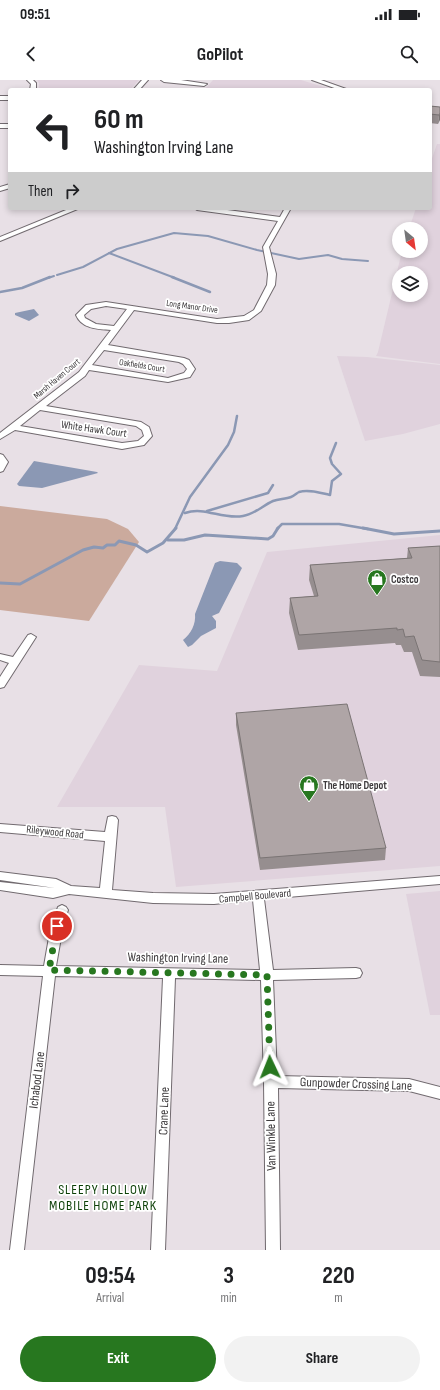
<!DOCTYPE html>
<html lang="en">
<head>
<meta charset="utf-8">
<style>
  body { margin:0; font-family:"Sofia Sans Condensed",sans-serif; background:#f2f2f2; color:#202124; height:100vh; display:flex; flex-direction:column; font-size:15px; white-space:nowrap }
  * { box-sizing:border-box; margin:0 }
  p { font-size:13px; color:#757577 }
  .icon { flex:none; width:22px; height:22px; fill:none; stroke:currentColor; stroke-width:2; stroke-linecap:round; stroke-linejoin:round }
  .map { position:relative; height:1170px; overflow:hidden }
  .side { display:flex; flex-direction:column; background:#fff; flex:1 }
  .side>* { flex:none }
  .hud { position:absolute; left:8px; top:8px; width:424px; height:122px; border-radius:4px; box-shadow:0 2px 6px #0003; background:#fff; color:#202124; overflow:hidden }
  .needle { width:26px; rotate:151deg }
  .buttons { position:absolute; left:392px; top:142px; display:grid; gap:8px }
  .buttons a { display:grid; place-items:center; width:36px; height:36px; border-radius:50%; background:#fff; box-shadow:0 2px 6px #0003; font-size:20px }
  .pin { position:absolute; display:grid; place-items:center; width:34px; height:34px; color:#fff; margin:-17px; border:2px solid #fff; border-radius:50%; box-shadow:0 1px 4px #0007 }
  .me { position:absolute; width:44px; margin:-22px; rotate:358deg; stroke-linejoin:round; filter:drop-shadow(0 0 3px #0008) }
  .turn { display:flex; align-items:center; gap:14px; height:84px; padding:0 20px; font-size:18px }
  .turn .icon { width:52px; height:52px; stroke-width:2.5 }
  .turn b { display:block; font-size:28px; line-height:34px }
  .then { display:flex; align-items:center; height:38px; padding:0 20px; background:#0003; gap:8px; font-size:15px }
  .eta { display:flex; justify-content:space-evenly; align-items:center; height:68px; text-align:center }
  .eta b { font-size:24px; font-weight:700; line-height:28px }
  .cta { display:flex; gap:8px; margin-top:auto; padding:8px 20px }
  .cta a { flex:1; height:46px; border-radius:24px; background:#27771f; color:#fff; font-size:16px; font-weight:700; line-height:46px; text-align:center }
  .cta a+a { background:#f2f2f2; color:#202124 }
  .status { display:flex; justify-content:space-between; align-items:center; height:28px; padding:0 20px; background:#fff; direction:ltr }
  .status svg { height:11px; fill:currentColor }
  header { display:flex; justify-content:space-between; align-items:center; height:52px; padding:0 20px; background:#fff; font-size:18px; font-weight:700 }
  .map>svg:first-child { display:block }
</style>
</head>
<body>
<div class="status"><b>09:51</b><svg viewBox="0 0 49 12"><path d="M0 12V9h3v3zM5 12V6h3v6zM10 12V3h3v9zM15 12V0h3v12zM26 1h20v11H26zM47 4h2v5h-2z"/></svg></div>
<header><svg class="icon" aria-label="back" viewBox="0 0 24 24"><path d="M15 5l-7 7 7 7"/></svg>GoPilot<svg class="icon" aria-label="search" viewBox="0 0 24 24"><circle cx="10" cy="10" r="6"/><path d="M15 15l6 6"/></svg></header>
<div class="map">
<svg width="440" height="1170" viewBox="0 0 440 1170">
  <rect width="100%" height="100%" fill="#e8e0e6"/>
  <g fill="#e0d2dd" fill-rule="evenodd">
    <path d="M37,0H139L130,10H39V3Z"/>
    <path d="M213,0H301L334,10H204Z"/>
    <path d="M437,64H440V284L376,276L378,272L402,171H421V149H409L416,128H430V84ZM399,193H421V215H399Z"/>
    <path d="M337,276L367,277L440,285V344L403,354L365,361Z"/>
    <path d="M440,455V786L176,807L165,727H57L139,585L217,591L267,472Z"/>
    <path d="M440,811V935H430L406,814Z"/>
  </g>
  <path fill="#cbaa9d" d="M0,426L107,439L128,449L139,462L89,541L0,530Z"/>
  <g fill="#8b98b4">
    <path d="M34,229L39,235L29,241L15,235V233Z"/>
    <path d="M34,381L97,392L98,393L42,408L19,406L17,404Z"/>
    <path d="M220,481L237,483L242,488L219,533L212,536L216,541V548L201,556L192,565L188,567L183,560C191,554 196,544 195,534L215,483Z"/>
  </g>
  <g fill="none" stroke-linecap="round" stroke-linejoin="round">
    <g stroke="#8b98b4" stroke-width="2">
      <path d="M109,173L175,198"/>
      <path d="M57,195L83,187L117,169L174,153L208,156L257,170L299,179L328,175L342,179L368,181"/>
      <path d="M48,198L54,196"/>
    </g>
    <g stroke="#8b98b4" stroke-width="2.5">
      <path d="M172,197L210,212"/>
      <path d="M0,212L22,208L50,197"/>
      <path d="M207,431L268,413L273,405"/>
      <path d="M185,433C205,426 222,440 243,436C255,434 262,426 273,421C279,419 286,419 291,417C294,416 297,413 299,412C309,409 320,413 330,415L332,401L341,394L332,384L330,378L336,363"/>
      <path d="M175,449L190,417L228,365L234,352L237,336"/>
      <path d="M277,449L282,444H339L368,449"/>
    </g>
    <g stroke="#8b98b4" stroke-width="3">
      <path d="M363,448L394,454L440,451"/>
      <path d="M168,460H184L205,455L268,459L273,456L278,448"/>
      <path d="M0,503L20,504L83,470L94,467L103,468L107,465H115L119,461L136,465L147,472L163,463L176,448"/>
    </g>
    <g stroke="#716a6f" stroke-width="2">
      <g id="minor">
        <path d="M27,0H33L36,3V10H30L31,4Z"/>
        <path d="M142,0H148L139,10H133Z"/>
        <path d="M161,0H181L207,4L204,6L164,2Z"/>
        <path d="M312,0H321L349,10H340Z"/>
        <rect x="0" y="16" width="10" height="4"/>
        <rect x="0" y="44" width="10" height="4"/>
        <path d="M10,104V108L0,111V107Z"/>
        <path d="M71,128H80L0,161V157Z"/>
        <path d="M194,128H212L280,137L285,128H291L269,167L276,194L275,205L261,231L249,240L229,243H217L134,230L108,265L184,278L189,280L195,289L190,297L168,302L89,290L85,296L46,326L141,342L149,347L152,356L144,365L122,369L15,350L0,359V353L79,292L111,250C98,249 82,249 76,235L86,225L106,222L217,239L244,236L254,230L267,205L268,194L263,167L278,141L197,130ZM106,226L127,229L114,246L96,244L85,238L84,235L91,229ZM104,270L179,282L183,284L187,289L184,293L168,298L92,285ZM40,330L136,346L142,350L144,356L138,361L122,363L20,346Z"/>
        <path d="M0,374L3,375L8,382L3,391L0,392Z"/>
        <path d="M31,554L36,557L4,607L0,608V597L9,583L0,580V574L13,577L28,555Z"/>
        <path d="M112,736L116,737L118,740L112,810L153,813L214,814L440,796V804L264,819L273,890L356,888L360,889L362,893L360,897L356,898L273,900L277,996L409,999L440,1007V1019L409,1011L278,1008L280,1170H266L264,1002L261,900L175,898L165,1170H151L163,898L55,896L24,1170H10L43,896L0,895V885L44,886L51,846L58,827L62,825L66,827L68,830L63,846L56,886L260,890L253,820L214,824L153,823L69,814L53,818L0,810V802L55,808L0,800V792L56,799L71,806L100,808L105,761L0,752V744L105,752L108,737Z"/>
      </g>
    </g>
    <use href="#minor" fill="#fff" fill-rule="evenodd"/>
  </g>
  <g fill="#968e8f">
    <path d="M430,26L440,27L438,44L430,43Z"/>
    <path d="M440,466V597L420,596L412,572H404L401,565H396L395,563L298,570L289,533L290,518L314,516L309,500L310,485L407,478L408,468Z"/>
    <path d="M236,633L386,768L385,780L260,790L236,645Z"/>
  </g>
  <path fill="#7a7474" d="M440,33V40L438,44L439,35Z"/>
  <g fill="#afa5a6" stroke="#7a7474">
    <path d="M430,26L440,27V33L439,35L430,34Z"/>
    <path d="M440,466V582L422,580L414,556L405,557L403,549L397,550V548L299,555L290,518L318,516L310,485L412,478L408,468Z"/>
    <path d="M347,624L386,768L260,778L236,633Z"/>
  </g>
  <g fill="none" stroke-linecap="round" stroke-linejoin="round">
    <path stroke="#27771f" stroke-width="7" stroke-dasharray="0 12.6" d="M57,846L49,890L267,895L270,987"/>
  </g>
  <defs>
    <g id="shop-pin" transform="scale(1)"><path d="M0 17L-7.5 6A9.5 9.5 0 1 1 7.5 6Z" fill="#27771f" stroke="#fff"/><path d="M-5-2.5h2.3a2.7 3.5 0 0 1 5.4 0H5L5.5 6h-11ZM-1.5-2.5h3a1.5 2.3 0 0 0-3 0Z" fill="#fff"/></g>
  </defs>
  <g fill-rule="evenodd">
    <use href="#shop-pin" x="377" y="499"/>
    <use href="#shop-pin" x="309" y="705"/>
  </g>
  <g text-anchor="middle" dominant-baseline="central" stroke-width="3.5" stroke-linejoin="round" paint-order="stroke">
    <g font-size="9" fill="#3d3a3c" stroke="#fff">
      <text transform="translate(192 227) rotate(8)">Long Manor Drive</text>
      <text transform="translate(142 286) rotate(9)">Oakfields Court</text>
      <text transform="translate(57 299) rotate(-40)">Marsh Haven Court</text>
    </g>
    <g font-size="11" fill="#3d3a3c" stroke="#fff">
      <text transform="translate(94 349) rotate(8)">White Hawk Court</text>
      <text transform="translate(55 752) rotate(6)">Rileywood Road</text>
      <text transform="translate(255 816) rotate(-5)">Campbell Boulevard</text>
    </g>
    <g font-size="11" font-weight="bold" fill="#3d3a3c" stroke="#fff" text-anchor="start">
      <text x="391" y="499">Costco</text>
      <text x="323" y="705">The Home Depot</text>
    </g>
    <g font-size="13" fill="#3d3a3c" stroke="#fff">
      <text transform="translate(178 878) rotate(1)">Washington Irving Lane</text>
      <text transform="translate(37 1000) rotate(-83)">Ichabod Lane</text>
      <text transform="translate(356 1004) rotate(2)">Gunpowder Crossing Lane</text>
      <text transform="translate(164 1031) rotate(-88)">Crane Lane</text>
      <text transform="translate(271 1056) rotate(-91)">Van Winkle Lane</text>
    </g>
    <g font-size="14" letter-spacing="1" fill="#0b3f06" stroke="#fff">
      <text x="103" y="1109">SLEEPY HOLLOW<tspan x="103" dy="16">MOBILE HOME PARK</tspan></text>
    </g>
  </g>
</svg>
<div class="buttons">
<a><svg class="needle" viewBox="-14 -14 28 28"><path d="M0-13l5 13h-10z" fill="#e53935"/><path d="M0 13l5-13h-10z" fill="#757577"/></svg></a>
<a><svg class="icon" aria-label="layers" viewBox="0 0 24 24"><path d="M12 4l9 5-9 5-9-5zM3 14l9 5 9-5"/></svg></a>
</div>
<div class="pin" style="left:57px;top:846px;background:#d93025"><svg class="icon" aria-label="arrive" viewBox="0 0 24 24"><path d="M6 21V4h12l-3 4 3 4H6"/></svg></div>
<svg class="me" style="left:270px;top:987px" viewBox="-20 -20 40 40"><path d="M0-17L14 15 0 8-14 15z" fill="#27771f" stroke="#fff" stroke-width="4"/></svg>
<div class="hud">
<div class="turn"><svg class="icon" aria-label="left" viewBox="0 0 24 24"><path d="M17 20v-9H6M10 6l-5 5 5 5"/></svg><div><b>60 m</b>Washington Irving Lane</div></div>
<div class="then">Then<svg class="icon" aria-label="right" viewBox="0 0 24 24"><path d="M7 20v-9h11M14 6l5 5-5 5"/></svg></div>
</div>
</div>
<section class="side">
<div class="eta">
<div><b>09:54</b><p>Arrival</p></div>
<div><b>3</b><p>min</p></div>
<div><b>220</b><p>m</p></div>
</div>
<div class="cta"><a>Exit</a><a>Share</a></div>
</section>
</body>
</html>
